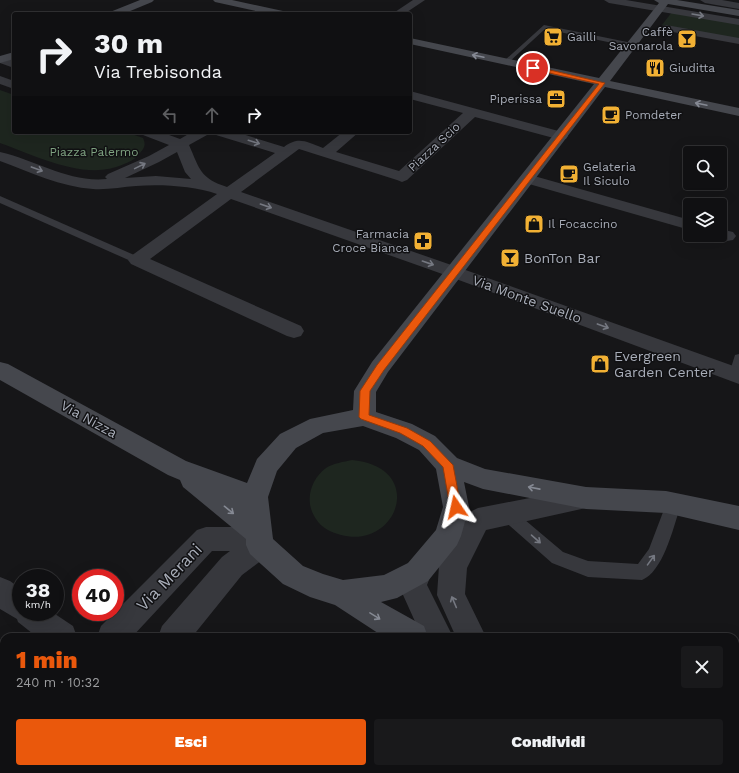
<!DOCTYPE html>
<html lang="it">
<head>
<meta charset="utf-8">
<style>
  body { margin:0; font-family:"Work Sans",sans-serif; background:#19191b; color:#f1f3f6; height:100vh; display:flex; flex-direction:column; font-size:15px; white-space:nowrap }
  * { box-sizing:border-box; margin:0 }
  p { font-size:13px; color:#9c9d9f }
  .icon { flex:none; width:22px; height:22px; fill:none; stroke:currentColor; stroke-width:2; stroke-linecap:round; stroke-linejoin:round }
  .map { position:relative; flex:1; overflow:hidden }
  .panel { position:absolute; left:0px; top:633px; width:739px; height:140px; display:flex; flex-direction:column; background:#101012; border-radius:12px 12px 0 0; box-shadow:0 4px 16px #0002,0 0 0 1px #303032 }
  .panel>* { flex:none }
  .banner { position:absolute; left:12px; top:12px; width:400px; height:122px; border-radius:4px; box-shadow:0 4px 16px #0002,0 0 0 1px #303032; background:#101012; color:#f1f3f6; overflow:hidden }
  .fabs { position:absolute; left:683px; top:146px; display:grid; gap:8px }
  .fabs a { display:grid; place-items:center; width:44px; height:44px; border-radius:4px; background:#101012; box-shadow:0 4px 16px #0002,0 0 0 1px #303032; font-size:20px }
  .speed { position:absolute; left:12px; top:569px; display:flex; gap:8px; font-size:20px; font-weight:700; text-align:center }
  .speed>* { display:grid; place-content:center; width:52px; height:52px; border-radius:50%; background:#101012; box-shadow:0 4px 16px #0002,0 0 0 1px #303032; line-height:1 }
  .speed small { font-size:10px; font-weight:400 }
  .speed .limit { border:6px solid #d22; background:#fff; color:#111 }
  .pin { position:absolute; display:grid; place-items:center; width:34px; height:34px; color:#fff; margin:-17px; border:2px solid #fff; border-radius:50%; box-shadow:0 1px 4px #0007 }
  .me { position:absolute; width:44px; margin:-22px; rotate:349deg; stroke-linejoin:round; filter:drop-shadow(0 0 3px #0008) }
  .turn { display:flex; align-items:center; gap:14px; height:84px; padding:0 16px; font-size:18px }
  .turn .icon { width:52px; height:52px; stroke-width:2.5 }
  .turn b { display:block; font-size:28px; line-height:34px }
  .lanes { display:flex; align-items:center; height:38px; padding:0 16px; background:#0003; justify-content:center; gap:20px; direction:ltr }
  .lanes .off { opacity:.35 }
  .round { display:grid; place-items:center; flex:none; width:42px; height:42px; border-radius:4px; background:#19191b }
  .headline { display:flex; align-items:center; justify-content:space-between; height:68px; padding:0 16px }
  h1 { font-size:24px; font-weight:800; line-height:30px; color:#ea580c }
  .primary-button { display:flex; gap:8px; margin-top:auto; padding:8px 16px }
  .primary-button a { flex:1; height:46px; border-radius:4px; background:#ea580c; color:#fff; font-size:16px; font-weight:800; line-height:46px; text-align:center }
  .primary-button a+a { background:#19191b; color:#f1f3f6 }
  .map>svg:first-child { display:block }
</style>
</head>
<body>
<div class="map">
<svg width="739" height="773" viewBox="0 0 739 773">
  <rect width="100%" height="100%" fill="#161618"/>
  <g fill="#1e261f">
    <path d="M672,12L739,24V39L662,25Z"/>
    <path d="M0,90L14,95V132H126L143,138C147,146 143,150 137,156C134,160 129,162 124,164C86,182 37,156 0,143Z"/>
    <path d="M352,460C427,467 398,550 341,535C330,532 322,528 316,519C304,502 310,480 326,468C334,463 343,462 352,460Z"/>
  </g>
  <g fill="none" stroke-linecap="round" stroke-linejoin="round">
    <g fill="#37383d" fill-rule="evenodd">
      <path d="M544,25L632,43L635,45L632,47L545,29L508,63H504V61Z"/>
      <path d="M0,196L141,258L142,260L137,263L133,262L0,203Z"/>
      <path d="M739,354V377L735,379L730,377L729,374L735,355Z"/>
      <path d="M673,497L678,499L681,504C674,525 664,571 642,580L588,577L552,563L502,519L499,514L502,509L507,507L512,509L563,552L588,561L638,564L649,549L668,499Z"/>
    </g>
    <g fill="#37383d" fill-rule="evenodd">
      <path d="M413,0H425L404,14H392Z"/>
      <path d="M604,0H626L739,19V25L609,3Z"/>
      <path d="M700,0H722L739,3V9L705,3Z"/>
      <path d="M666,25L739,38V44L662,30L661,28L662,26Z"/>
      <path d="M0,57L14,60V68L0,63Z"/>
      <path d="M0,76L14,81V89L0,84Z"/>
      <path d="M410,91L566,133L568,136L566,139L561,140L475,117L407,180L402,182L397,180L299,149L241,192L460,268L739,368V384L448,276L231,199L150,259L301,326L304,331L301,336L294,338L287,336L131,264L128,260L131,256L217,194C194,186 161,184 136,186C122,187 107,190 93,189C61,187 30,172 0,161V152C36,160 69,183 107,179L105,177L108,174L149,156L169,145L143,135L141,132H161L180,139L192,132H209L207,135L189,145C200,170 200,178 227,187L275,153L216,135L214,132H236L284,147C299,136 306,142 323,148L343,132H359L336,152L399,171L463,113L410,99ZM177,152L185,172L191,179L156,176L125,178L159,162Z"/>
      <path d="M527,174L690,220V230L522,182L519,179L522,176Z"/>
      <path d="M720,229L733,232L736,236L733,240L727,241L714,238L712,235H720Z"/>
      <path d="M586,487L595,490L599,498L595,506L486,530L467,568L465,594L486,637H456L437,595L439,566L448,548L439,545L435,536L439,527L478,508Z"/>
      <path d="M206,527H260L269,530L273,539L272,542L274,545L270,554L242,575L192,637H158L162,626L222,557L230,551H212L132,637H97L101,626L197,530Z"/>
      <path d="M418,559L428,563L432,572L427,585L453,637H422L399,586L408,563Z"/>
      <path d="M0,577L10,581L21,589V612H52L73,626L77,637H37L18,622L17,619L0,609Z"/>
      <path d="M101,769H135L134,773H100Z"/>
    </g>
    <g fill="#45474d" fill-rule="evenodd">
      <path d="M140,0H154L152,2L123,14H109L110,12Z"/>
      <path d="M213,0H232L283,11L288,14H269L215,2Z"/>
      <path d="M654,0H677L739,10V16L668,4L610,81L739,108V116L605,87L388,372L376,392V412L412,424L435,436L457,458L485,469L586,487L666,491L739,506V530L666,513L586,509L483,489L464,482L469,507L461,536L457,545L428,581L397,598L381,602L424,626L428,637H384L335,605L310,597L283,584L250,554L246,545V539L183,487L180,480L168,475L0,380V362L8,364L186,461L247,483L257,459L280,434L310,419L353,410L354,391L372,362L594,84L410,44V38L599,78L659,3ZM363,426L396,438L419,450L436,469L443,507L436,530L408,563L384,575L343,580L323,574L303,566L273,539L268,497L277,471L296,448L323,433Z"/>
      <path d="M14,52V59L0,63V56Z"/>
      <path d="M626,769H665L667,773H628Z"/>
    </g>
  </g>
  <defs><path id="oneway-shaft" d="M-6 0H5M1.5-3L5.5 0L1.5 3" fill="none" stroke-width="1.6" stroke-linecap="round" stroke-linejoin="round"/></defs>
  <g stroke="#757881">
    <use href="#oneway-shaft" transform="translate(698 15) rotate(10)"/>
    <use href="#oneway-shaft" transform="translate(254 142) rotate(17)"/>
    <use href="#oneway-shaft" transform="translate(140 166) rotate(-26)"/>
    <use href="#oneway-shaft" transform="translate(37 169) rotate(20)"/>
    <use href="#oneway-shaft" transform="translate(266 206) rotate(19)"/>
    <use href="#oneway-shaft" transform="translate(428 263) rotate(19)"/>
    <use href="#oneway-shaft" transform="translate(603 326) rotate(20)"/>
    <use href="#oneway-shaft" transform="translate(536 539) rotate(41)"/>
    <use href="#oneway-shaft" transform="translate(651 560) rotate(-54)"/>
    <use href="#oneway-shaft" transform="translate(454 602) rotate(-113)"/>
  </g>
  <g stroke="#858993">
    <use href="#oneway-shaft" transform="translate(478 56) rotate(-168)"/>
    <use href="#oneway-shaft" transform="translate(701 104) rotate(-168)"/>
    <use href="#oneway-shaft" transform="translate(534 488) rotate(-169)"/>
    <use href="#oneway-shaft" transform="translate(229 510) rotate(39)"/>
    <use href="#oneway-shaft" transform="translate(375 616) rotate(32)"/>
  </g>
  <path fill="#ea580c" stroke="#983908" d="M533,66L605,83L384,370L370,391L369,415L407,428L430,441L453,465L461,507L459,510L456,512L452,510L450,507L443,467L423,446L400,433L361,419L359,417L360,391L377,365L599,84L531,69Z"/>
  <defs>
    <g id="supermarket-square" transform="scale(1)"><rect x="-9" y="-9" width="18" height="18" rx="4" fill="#f2b134" stroke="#111113"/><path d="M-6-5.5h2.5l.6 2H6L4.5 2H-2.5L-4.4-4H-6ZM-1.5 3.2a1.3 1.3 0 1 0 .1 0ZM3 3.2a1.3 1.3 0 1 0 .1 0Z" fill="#111"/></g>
    <g id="bar-square" transform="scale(1)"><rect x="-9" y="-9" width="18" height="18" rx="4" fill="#f2b134" stroke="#111113"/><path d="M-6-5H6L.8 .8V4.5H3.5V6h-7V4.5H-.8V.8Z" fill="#111"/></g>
    <g id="restaurant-square" transform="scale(1)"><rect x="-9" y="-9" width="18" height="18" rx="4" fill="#f2b134" stroke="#111113"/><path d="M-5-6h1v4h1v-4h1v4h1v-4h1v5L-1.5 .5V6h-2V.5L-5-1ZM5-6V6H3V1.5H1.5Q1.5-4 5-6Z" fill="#111"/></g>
    <g id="office-square" transform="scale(1)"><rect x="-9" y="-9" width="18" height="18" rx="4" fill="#f2b134" stroke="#111113"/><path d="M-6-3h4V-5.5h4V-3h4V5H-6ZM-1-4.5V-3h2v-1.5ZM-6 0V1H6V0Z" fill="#111"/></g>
    <g id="cafe-square" transform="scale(1)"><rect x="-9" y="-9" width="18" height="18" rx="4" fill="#f2b134" stroke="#111113"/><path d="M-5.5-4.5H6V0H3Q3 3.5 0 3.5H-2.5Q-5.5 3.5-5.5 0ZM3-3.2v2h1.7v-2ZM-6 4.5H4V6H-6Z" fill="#111"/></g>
    <g id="shop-square" transform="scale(1)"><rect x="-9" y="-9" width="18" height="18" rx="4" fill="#f2b134" stroke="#111113"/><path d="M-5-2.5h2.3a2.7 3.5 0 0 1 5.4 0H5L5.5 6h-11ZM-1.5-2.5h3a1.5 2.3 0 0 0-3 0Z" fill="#111"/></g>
    <g id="pharmacy-square" transform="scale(1)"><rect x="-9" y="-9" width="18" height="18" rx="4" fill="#f2b134" stroke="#111113"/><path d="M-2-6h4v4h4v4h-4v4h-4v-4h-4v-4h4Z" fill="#111"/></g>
  </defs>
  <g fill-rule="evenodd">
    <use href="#supermarket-square" x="553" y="37"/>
    <use href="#bar-square" x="687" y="39"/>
    <use href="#restaurant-square" x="655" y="68"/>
    <use href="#office-square" x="556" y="99"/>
    <use href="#cafe-square" x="611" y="115"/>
    <use href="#cafe-square" x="569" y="174"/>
    <use href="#shop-square" x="534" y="224"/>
    <use href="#pharmacy-square" x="423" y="241"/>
    <use href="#bar-square" x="510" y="258"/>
    <use href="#shop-square" x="600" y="364"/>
  </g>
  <g text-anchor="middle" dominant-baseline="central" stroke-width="3" stroke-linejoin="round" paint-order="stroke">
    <g font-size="12" fill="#a8adb8" stroke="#111113" text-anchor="start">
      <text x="673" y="32" text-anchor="end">Caffè<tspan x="673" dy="14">Savonarola</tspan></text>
      <text x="567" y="37">Gailli</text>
      <text x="669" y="68">Giuditta</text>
      <text x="542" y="99" text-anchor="end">Piperissa</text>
      <text x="625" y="115">Pomdeter</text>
      <text x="583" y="167">Gelateria<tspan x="583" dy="14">Il Siculo</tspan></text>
      <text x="548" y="224">Il Focaccino</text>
      <text x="409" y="234" text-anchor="end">Farmacia<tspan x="409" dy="14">Croce Bianca</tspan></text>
    </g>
    <g font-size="12" fill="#a8adb8" stroke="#111113">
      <text transform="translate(434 147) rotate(-43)">Piazza Scio</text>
    </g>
    <g font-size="12" fill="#7fa381" stroke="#111113">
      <text x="94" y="152">Piazza Palermo</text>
    </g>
    <g font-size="14" fill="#a8adb8" stroke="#111113" text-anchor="start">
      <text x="524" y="258">BonTon Bar</text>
      <text x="614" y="356">Evergreen<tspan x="614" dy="16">Garden Center</tspan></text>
    </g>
    <g font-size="14" fill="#a8adb8" stroke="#111113">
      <text transform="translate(527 299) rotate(20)">Via Monte Suello</text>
      <text transform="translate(89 419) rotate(29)">Via Nizza</text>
    </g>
    <g font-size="17" fill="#a8adb8" stroke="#111113">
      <text transform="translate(169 577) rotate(-46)">Via Merani</text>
    </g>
  </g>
</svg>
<div class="fabs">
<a><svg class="icon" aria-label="search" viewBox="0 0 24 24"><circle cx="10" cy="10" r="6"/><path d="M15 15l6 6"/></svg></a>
<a><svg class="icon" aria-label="layers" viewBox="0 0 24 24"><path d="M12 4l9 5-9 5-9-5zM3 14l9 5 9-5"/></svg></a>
</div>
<div class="speed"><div>38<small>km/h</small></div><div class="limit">40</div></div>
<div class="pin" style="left:533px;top:68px;background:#d93025"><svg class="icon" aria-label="arrive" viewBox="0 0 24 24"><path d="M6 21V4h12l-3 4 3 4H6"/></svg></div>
<svg class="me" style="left:456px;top:507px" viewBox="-20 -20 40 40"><path d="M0-17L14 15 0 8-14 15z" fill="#ea580c" stroke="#fff" stroke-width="4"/></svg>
<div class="banner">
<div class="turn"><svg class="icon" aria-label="right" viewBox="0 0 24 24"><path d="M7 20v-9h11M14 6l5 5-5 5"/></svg><div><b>30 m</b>Via Trebisonda</div></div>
<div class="lanes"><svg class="icon off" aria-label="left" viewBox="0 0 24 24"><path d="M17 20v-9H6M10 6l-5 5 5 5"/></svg><svg class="icon off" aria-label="ahead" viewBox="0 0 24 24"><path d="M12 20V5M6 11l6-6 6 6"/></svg><svg class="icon" aria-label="right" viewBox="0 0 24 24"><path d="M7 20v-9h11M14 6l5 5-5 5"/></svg></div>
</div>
<section class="panel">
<div class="headline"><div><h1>1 min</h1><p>240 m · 10:32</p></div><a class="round"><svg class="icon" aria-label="close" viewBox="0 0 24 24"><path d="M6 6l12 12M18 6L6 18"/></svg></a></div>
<div class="primary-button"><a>Esci</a><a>Condividi</a></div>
</section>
</div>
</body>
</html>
